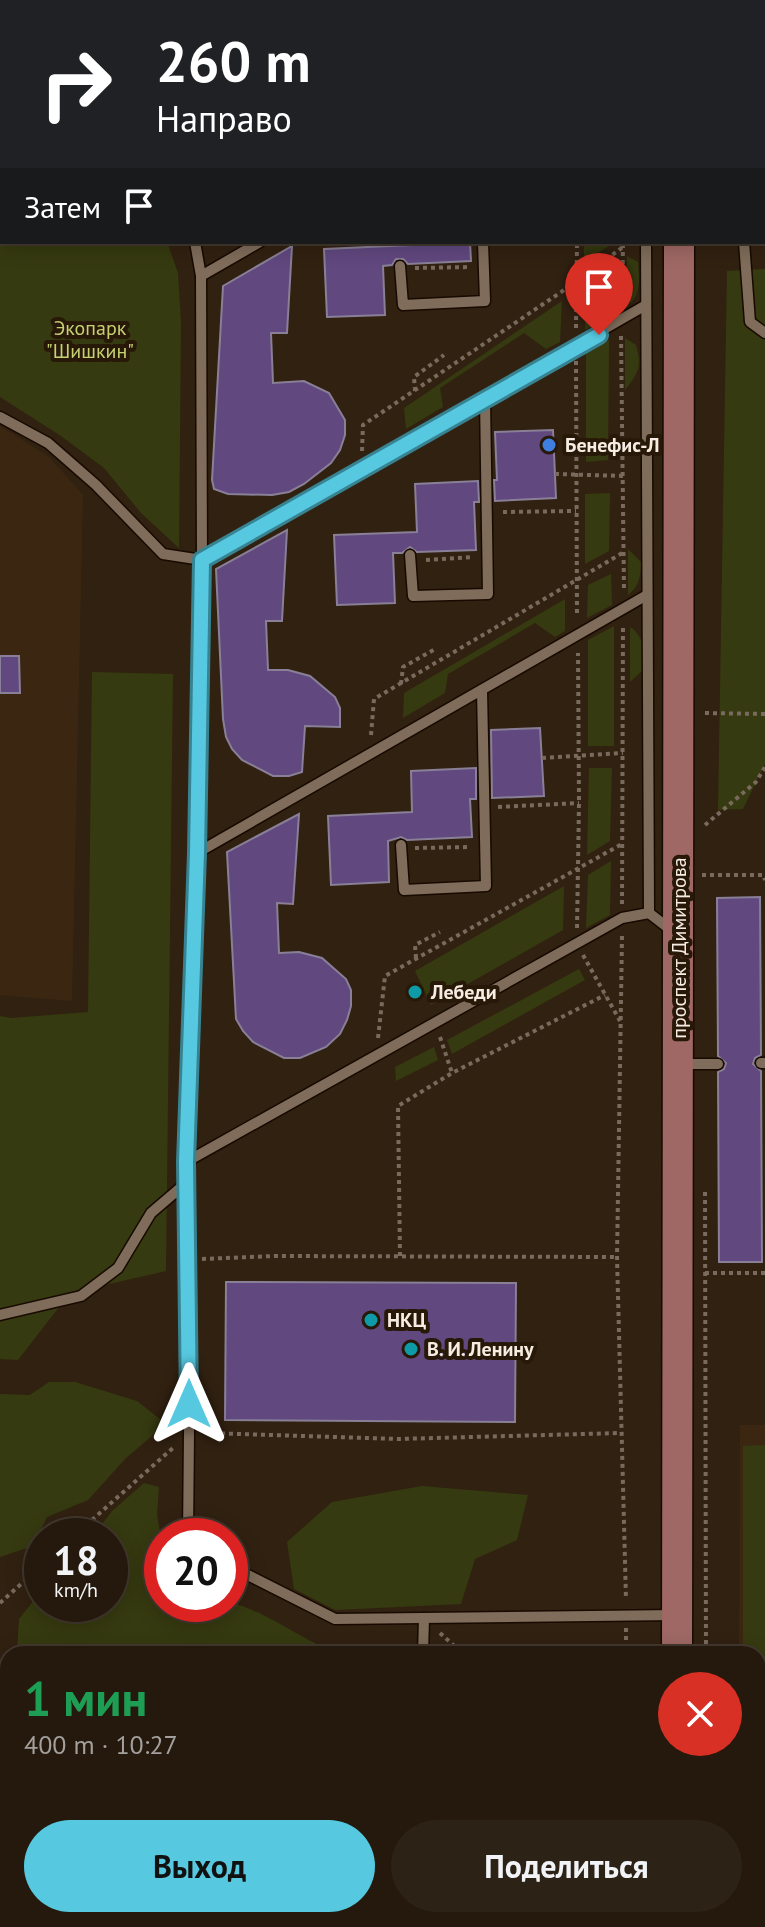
<!DOCTYPE html>
<html lang="ru">
<head>
<meta charset="utf-8">
<style>
  body { margin:0; font-family:"PT Sans",sans-serif; background:#2d2216; color:#f1f3f6; height:100vh; display:flex; flex-direction:column; font-size:30px; white-space:nowrap }
  * { box-sizing:border-box; margin:0 }
  p { font-size:26px; color:#a3a09d }
  .icon { flex:none; width:44px; height:44px; fill:none; stroke:currentColor; stroke-width:2; stroke-linecap:round; stroke-linejoin:round }
  .map { position:relative; flex:1; overflow:hidden }
  .drawer { position:absolute; left:0px; top:1646px; width:766px; height:282px; display:flex; flex-direction:column; background:#25190d; border-radius:24px 24px 0 0; box-shadow:0 4px 20px #0003,0 0 0 2px #42382e }
  .drawer>* { flex:none }
  .banner { position:absolute; left:0px; top:0px; width:766px; height:244px; box-shadow:0 4px 20px #0003,0 0 0 2px #42382e; background:#202124; color:#fff; overflow:hidden }
  .speed { position:absolute; left:24px; top:1518px; display:flex; gap:16px; font-size:40px; font-weight:700; text-align:center }
  .speed>* { display:grid; place-content:center; width:104px; height:104px; border-radius:50%; background:#25190d; box-shadow:0 4px 20px #0003,0 0 0 2px #42382e; line-height:1 }
  .speed small { font-size:20px; font-weight:400 }
  .speed .limit { border:12px solid #d22; background:#fff; color:#111 }
  .pin { position:absolute; display:grid; place-items:center; width:68px; height:68px; color:#fff; margin:-82px -34px; border-radius:50% 50% 50% 0; rotate:-45deg; box-shadow:0 0 8px #0007 }
  .pin .icon { rotate:45deg }
  .me { position:absolute; width:88px; margin:-44px; rotate:0deg; stroke-linejoin:round; filter:drop-shadow(0 0 6px #0008) }
  .turn { display:flex; align-items:center; gap:28px; height:168px; padding:0 24px; font-size:36px }
  .turn .icon { width:104px; height:104px; stroke-width:2.5 }
  .turn b { display:block; font-size:56px; line-height:68px }
  .then { display:flex; align-items:center; height:76px; padding:0 24px; background:#0003; gap:16px; font-size:30px }
  .round { display:grid; place-items:center; flex:none; width:84px; height:84px; border-radius:42px; background:#2d2216 }
  .overview { display:flex; align-items:center; justify-content:space-between; height:136px; padding:0 24px }
  h1 { font-size:48px; font-weight:800; line-height:60px; color:#1e9e55 }
  .button { display:flex; gap:16px; margin-top:auto; padding:16px 24px }
  .button a { flex:1; height:92px; border-radius:48px; background:#56c9e1; color:#111; font-size:32px; font-weight:800; line-height:92px; text-align:center }
  .button a+a { background:#2d2216; color:#f1f3f6 }
  .map>svg:first-child { display:block }
</style>
</head>
<body>
<div class="map">
<svg width="765" height="1927" viewBox="0 0 765 1927">
  <rect width="100%" height="100%" fill="#312111"/>
  <g fill="#3b2711">
    <path d="M0,426L49,457L83,495L72,1001L0,995Z"/>
    <path d="M740,1425H765V1876L758,1877V1654H739Z"/>
  </g>
  <g fill="#363a10">
    <path d="M0,0L70,2H2V242H167L178,273L181,322L179,548L141,513L104,468L61,436L0,397Z"/>
    <path d="M584,242H609V246L584,261Z"/>
    <path d="M627,256L638,262C639,278 642,298 626,306Z"/>
    <path d="M611,266L608,317L585,330L586,284Z"/>
    <path d="M765,269V764L743,809L718,810L727,271Z"/>
    <path d="M562,301L560,342L546,349L524,333L440,388L443,407L406,429L404,408Z"/>
    <path d="M625,338L636,345C642,367 639,372 625,390Z"/>
    <path d="M609,340L608,460L586,462V352Z"/>
    <path d="M610,493L609,551L585,564V494Z"/>
    <path d="M628,549L641,562C641,575 639,587 628,595Z"/>
    <path d="M611,574L612,605L587,618L588,585Z"/>
    <path d="M565,599V631L555,637L535,623L448,674L445,693L403,718L404,693Z"/>
    <path d="M614,626V746H588V640Z"/>
    <path d="M630,627C645,636 644,654 643,670L630,682Z"/>
    <path d="M92,672L173,674L166,1271L70,1293L18,1360L0,1359V1016L11,1018L88,1012Z"/>
    <path d="M589,768H612L610,841L587,855Z"/>
    <path d="M611,861L610,915L586,928L588,875Z"/>
    <path d="M564,886L563,930L431,1005L415,971Z"/>
    <path d="M579,969L585,980L452,1054L447,1040Z"/>
    <path d="M434,1047L438,1060L396,1081L395,1067Z"/>
    <path d="M49,1382H75L137,1401L166,1424L126,1458L88,1500L47,1517L33,1546L0,1557V1394L30,1395Z"/>
    <path d="M765,1445V1733H758V1654H743V1446Z"/>
    <path d="M144,1483L159,1487L157,1515L162,1543V1604C184,1604 210,1601 230,1603C258,1607 307,1642 337,1654H21L17,1651L19,1619L42,1590V1604H110V1536H93L112,1511Z"/>
    <path d="M422,1486L528,1495L517,1540L475,1559L461,1604L335,1610L294,1589L287,1542L332,1502Z"/>
    <path d="M8,1705V1920H332L333,1927H0V1708Z"/>
  </g>
  <g fill="#61487f" stroke="#897f96" stroke-width="2">
    <path d="M412,242H470L471,261L408,264L403,259H396L392,265L383,266L385,315L327,317L324,249L412,245Z"/>
    <path d="M292,246L287,333H271L273,383L304,381L329,393L345,420V435L340,450L331,463L304,484L289,492L272,495L228,494L214,489L212,480L223,286Z"/>
    <path d="M553,430L556,498L495,501L494,480H497L495,432Z"/>
    <path d="M478,481L479,502H474L476,550L417,552L410,547L402,553H393L395,603L337,605L334,535L417,532L415,484Z"/>
    <path d="M287,530L282,621H266L268,670H288L310,676L335,697L340,708V727L305,726L302,772L289,776H273L242,760L232,749L226,737L223,719L216,569Z"/>
    <path d="M0,656H19L20,693H0Z"/>
    <path d="M540,728L544,796L492,798L491,730Z"/>
    <path d="M476,768V799H470L472,837L407,840L401,837L388,841L389,882L331,885L328,816L412,812L411,771Z"/>
    <path d="M299,814L293,904L277,903L279,953L299,952L322,958L346,979L351,990V1006L347,1020L340,1034L326,1047L300,1058H284L253,1042L243,1031L236,1019L227,852Z"/>
    <path d="M760,897L761,1055L755,1058L753,1064L761,1071L762,1262H719L718,1072L724,1069L726,1063L718,1056L717,898Z"/>
    <path d="M226,1282L516,1283L515,1422L225,1420Z"/>
  </g>
  <g fill="none" stroke-linecap="round" stroke-linejoin="round">
    <g stroke="#180a00" stroke-width="13">
      <g id="service">
        <path d="M646,2V0"/>
        <path d="M646,242L649,913L671,930"/>
        <path d="M744,242L750,322L765,333"/>
        <path d="M400,266L403,305L485,301L483,242"/>
        <path d="M201,276L260,242"/>
        <path d="M0,417L48,443L96,485L163,554L202,560L646,305"/>
        <path d="M410,555L413,596L488,594L485,399"/>
        <path d="M401,845L404,890L486,886L482,690"/>
        <path d="M197,853L647,595"/>
        <path d="M761,1063H765"/>
        <path d="M681,1064H718"/>
        <path d="M186,1162L622,918L649,913"/>
        <path d="M0,1315L81,1296L118,1268L151,1213L186,1183"/>
        <path d="M188,1536L189,1433L186,1162L197,853L202,560L201,276L195,242"/>
        <path d="M230,1566L335,1619L676,1615"/>
        <path d="M423,1654L424,1618"/>
        <path d="M758,1756H765"/>
        <path d="M628,1920V1927"/>
      </g>
    </g>
    <g stroke="#180a00" stroke-width="33">
      <g id="secondary">
        <path d="M679,0V2"/>
        <path d="M677,1654L679,242"/>
        <path d="M678,1920V1927"/>
      </g>
    </g>
    <g stroke="#796a5d" stroke-width="4" stroke-dasharray="4 4" stroke-linecap="butt">
      <path d="M625,2V0"/>
      <path d="M415,268L470,267"/>
      <path d="M622,304L623,242"/>
      <path d="M576,328L577,242"/>
      <path d="M621,336L624,592"/>
      <path d="M576,361L577,616"/>
      <path d="M415,391L414,377L444,355"/>
      <path d="M362,451L363,425L576,282L623,247"/>
      <path d="M555,474L624,476"/>
      <path d="M503,512L576,511"/>
      <path d="M426,560L473,557"/>
      <path d="M401,684L403,667L437,648"/>
      <path d="M705,713L765,714"/>
      <path d="M371,735L374,699L624,552"/>
      <path d="M542,758L623,753"/>
      <path d="M498,807L579,803"/>
      <path d="M705,825L756,782L765,767"/>
      <path d="M415,848L471,847"/>
      <path d="M702,875H763L765,880"/>
      <path d="M622,904L623,624"/>
      <path d="M577,928L579,803L578,653"/>
      <path d="M622,936L617,1257L626,1599"/>
      <path d="M583,955L620,1021"/>
      <path d="M416,958L415,945L440,932"/>
      <path d="M440,1037L452,1073"/>
      <path d="M378,1038L385,976L622,844"/>
      <path d="M705,1192L706,1654"/>
      <path d="M400,1256L398,1106L452,1073L605,995"/>
      <path d="M202,1259L275,1256L617,1257"/>
      <path d="M705,1273H765"/>
      <path d="M205,1433L398,1439L620,1433"/>
      <path d="M74,1536L174,1447"/>
      <path d="M0,1603L42,1565"/>
      <path d="M626,1628V1654"/>
      <path d="M440,1633L463,1654"/>
      <path d="M0,1894L8,1902"/>
      <path d="M24,1920L30,1927"/>
      <path d="M586,1920V1927"/>
      <path d="M707,1920V1927"/>
      <path d="M552,1927L559,1920"/>
    </g>
    <use href="#service" stroke="#7f6c5a" stroke-width="10"/>
    <use href="#secondary" stroke="#9f6864" stroke-width="30"/>
  </g>
  <g fill="none" stroke-linecap="round" stroke-linejoin="round">
    <g stroke="#388392" stroke-width="20">
      <path id="route" d="M189,1404L186,1162L197,853L202,560L599,335"/>
    </g>
    <use href="#route" stroke="#56c9e1" stroke-width="14"/>
  </g>
  <circle fill="#3f7fe0" stroke="#271808" stroke-width="3" cx="549" cy="445" r="8"/>
  <g fill="#0f9aa8" stroke="#271808" stroke-width="3">
    <circle cx="415" cy="992" r="8"/>
    <circle cx="371" cy="1320" r="8"/>
    <circle cx="411" cy="1349" r="8"/>
  </g>
  <g text-anchor="middle" dominant-baseline="central" stroke-width="8" stroke-linejoin="round" paint-order="stroke">
    <g font-size="20" fill="#c5d172" stroke="#271808">
      <text x="90" y="328">Экопарк<tspan x="90" dy="23">"Шишкин"</tspan></text>
    </g>
    <g font-size="20" font-weight="bold" fill="#f7ece2" stroke="#271808" text-anchor="start">
      <text x="565" y="445">Бенефис-Л</text>
      <text x="431" y="992">Лебеди</text>
      <text x="387" y="1320">НКЦ</text>
      <text x="427" y="1349">В. И. Ленину</text>
    </g>
    <g font-size="20" fill="#f7ece2" stroke="#271808">
      <text transform="translate(679 948) rotate(-90)">проспект Димитрова</text>
    </g>
  </g>
</svg>
<div class="speed"><div>18<small>km/h</small></div><div class="limit">20</div></div>
<div class="pin" style="left:599px;top:335px;background:#d93025"><svg class="icon" aria-label="arrive" viewBox="0 0 24 24"><path d="M6 21V4h12l-3 4 3 4H6"/></svg></div>
<svg class="me" style="left:189px;top:1404px" viewBox="-20 -20 40 40"><path d="M0-17L14 15 0 8-14 15z" fill="#56c9e1" stroke="#fff" stroke-width="4"/></svg>
<div class="banner">
<div class="turn"><svg class="icon" aria-label="right" viewBox="0 0 24 24"><path d="M7 20v-9h11M14 6l5 5-5 5"/></svg><div><b>260 m</b>Направо</div></div>
<div class="then">Затем<svg class="icon" aria-label="arrive" viewBox="0 0 24 24"><path d="M6 21V4h12l-3 4 3 4H6"/></svg></div>
</div>
<section class="drawer">
<div class="overview"><div><h1>1 мин</h1><p>400 m · 10:27</p></div><a class="round" style="background:#d93025;color:#fff"><svg class="icon" aria-label="close" viewBox="0 0 24 24"><path d="M6 6l12 12M18 6L6 18"/></svg></a></div>
<div class="button"><a>Выход</a><a>Поделиться</a></div>
</section>
</div>
</body>
</html>
